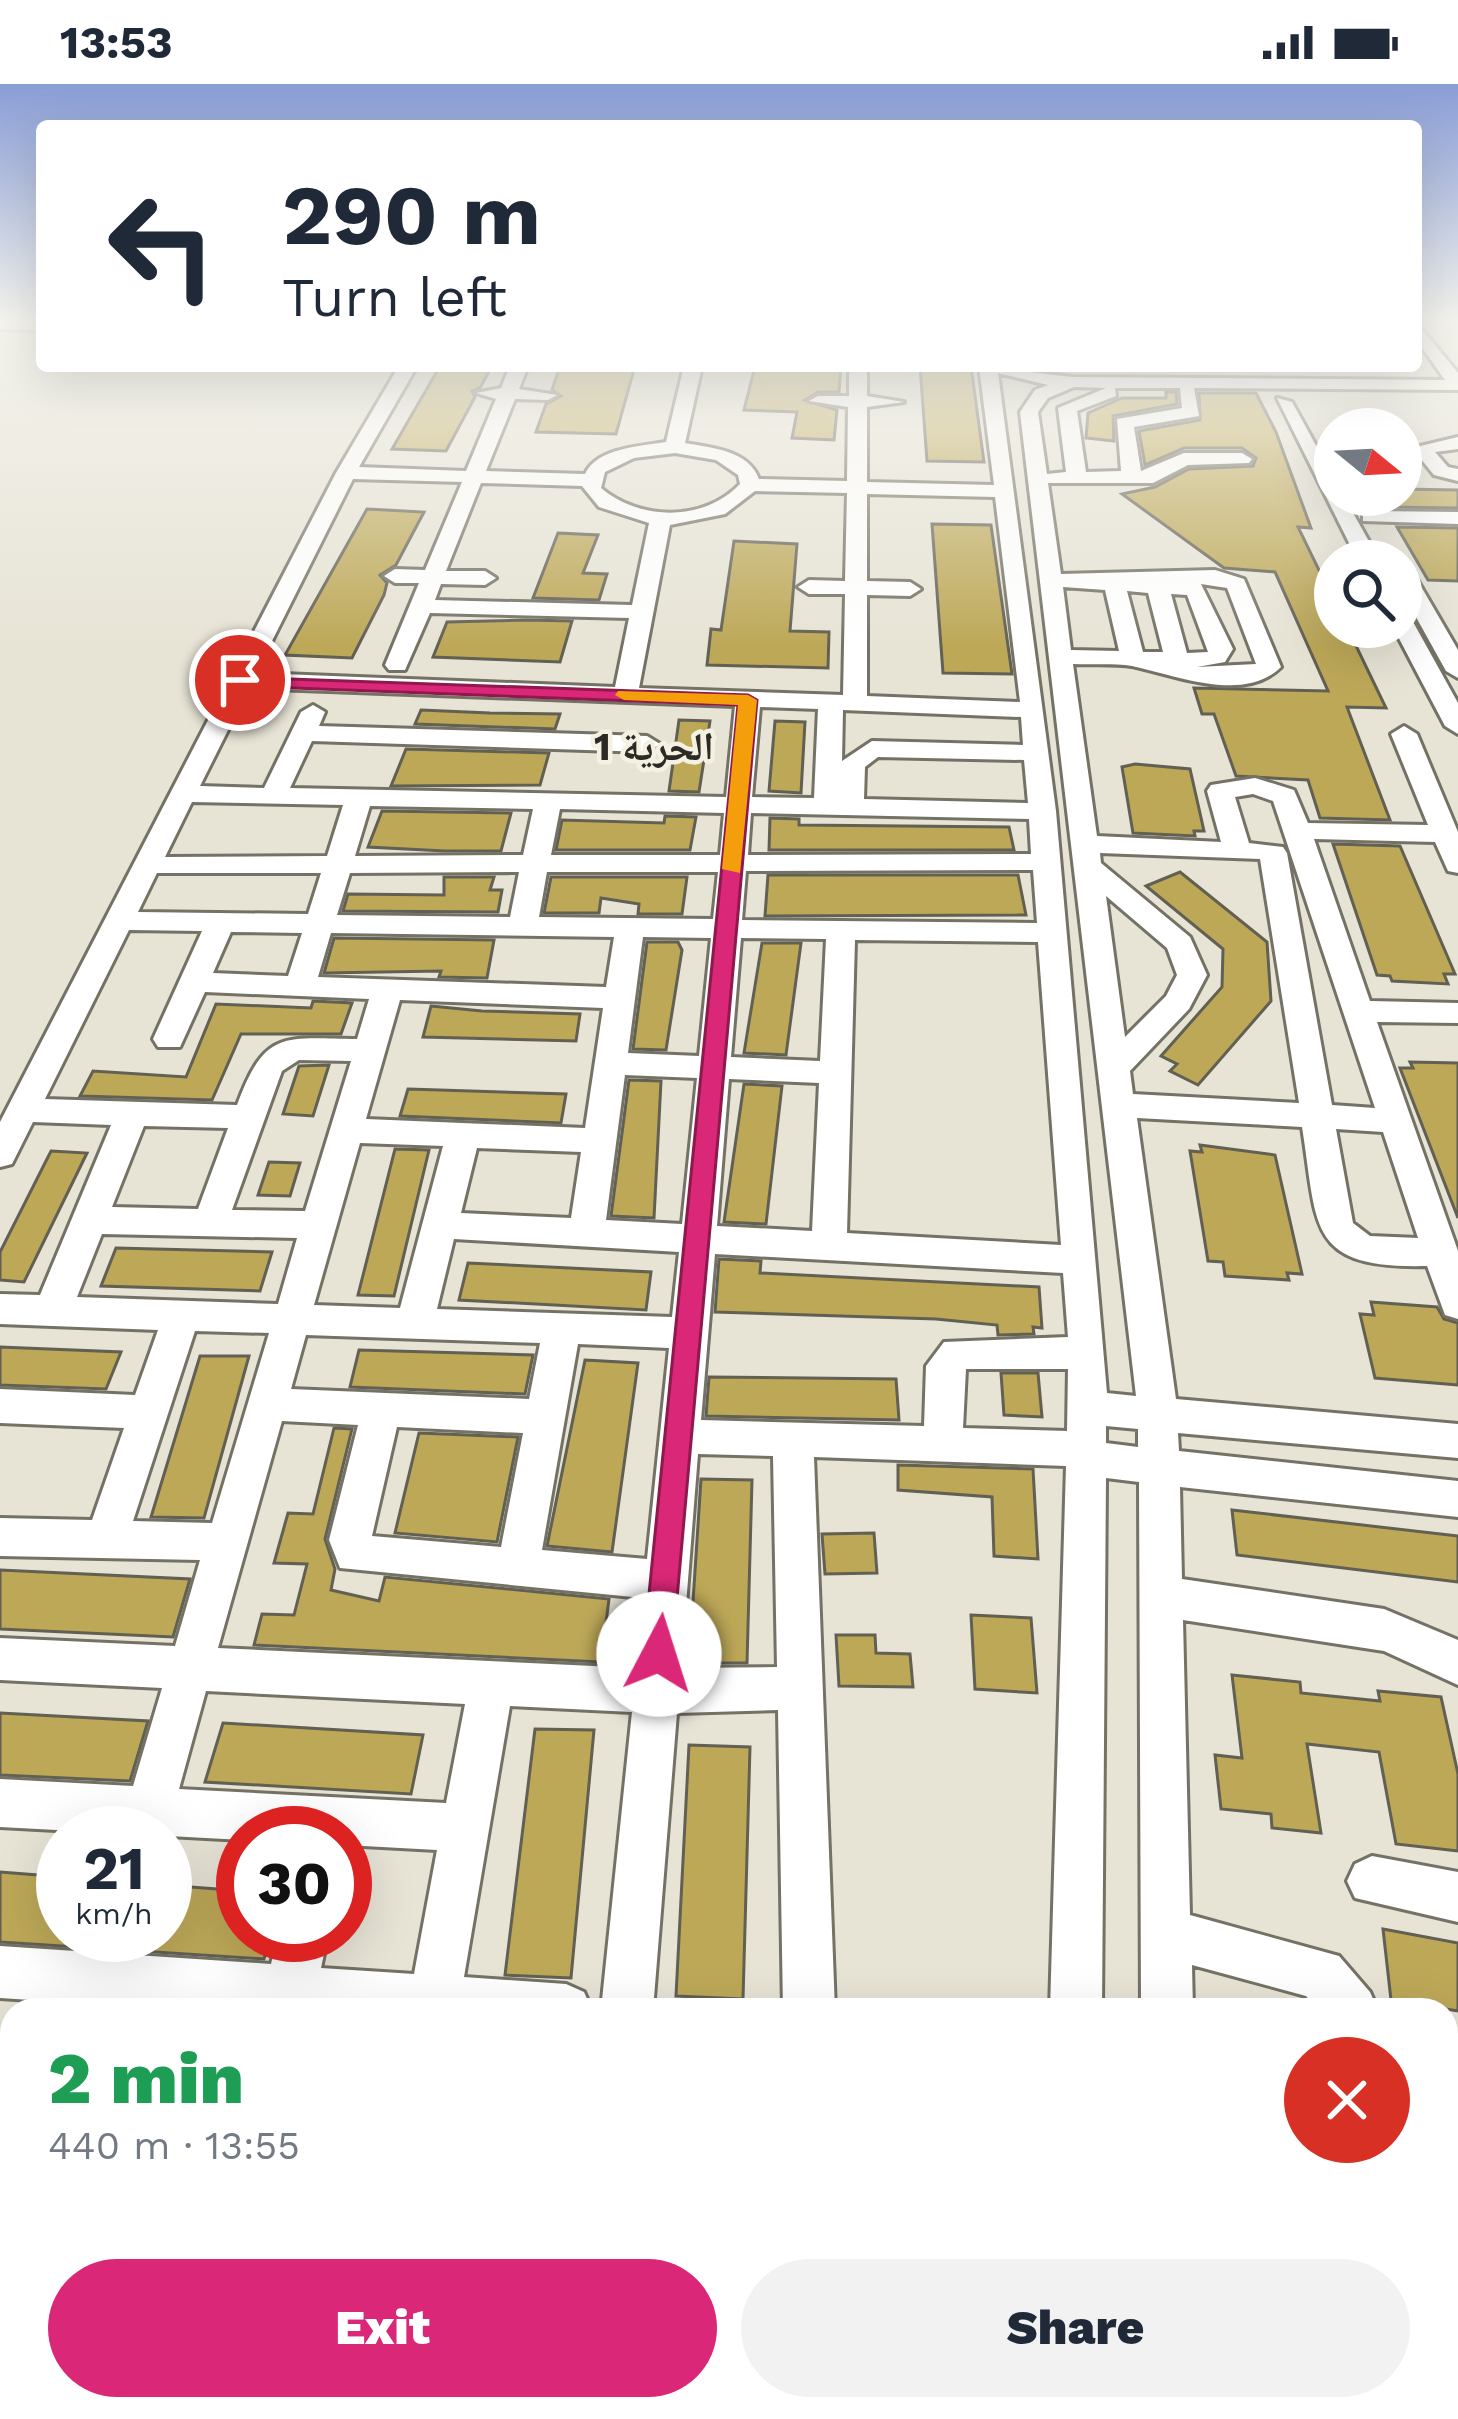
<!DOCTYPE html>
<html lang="en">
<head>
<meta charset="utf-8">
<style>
  body { margin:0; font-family:"Work Sans","Noto Naskh Arabic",sans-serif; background:#f2f2f3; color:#1f2937; height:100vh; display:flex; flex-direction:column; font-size:45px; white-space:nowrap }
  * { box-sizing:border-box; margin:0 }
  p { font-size:39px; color:#747a83 }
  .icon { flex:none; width:66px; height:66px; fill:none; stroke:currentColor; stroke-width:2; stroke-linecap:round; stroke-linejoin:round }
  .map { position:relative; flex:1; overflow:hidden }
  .sheet { position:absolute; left:0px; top:1914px; width:1458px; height:423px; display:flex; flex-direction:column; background:#fff; border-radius:36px 36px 0 0; box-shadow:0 12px 48px #0002 }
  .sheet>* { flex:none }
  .guide { position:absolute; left:36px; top:36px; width:1386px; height:252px; border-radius:12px; box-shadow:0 12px 48px #0002; background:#fff; color:#1f2937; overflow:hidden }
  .needle { width:78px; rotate:108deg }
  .tools { position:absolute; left:1314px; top:324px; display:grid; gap:24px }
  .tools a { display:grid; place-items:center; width:108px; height:108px; border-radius:50%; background:#fff; box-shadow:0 12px 48px #0002; font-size:60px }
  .speed { position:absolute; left:36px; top:1722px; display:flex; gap:24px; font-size:60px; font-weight:700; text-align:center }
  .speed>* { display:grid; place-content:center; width:156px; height:156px; border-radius:50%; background:#fff; box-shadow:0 12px 48px #0002; line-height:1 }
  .speed small { font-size:30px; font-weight:400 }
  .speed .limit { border:18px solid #d22; background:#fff; color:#111 }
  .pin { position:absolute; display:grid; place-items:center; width:102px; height:102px; color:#fff; margin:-51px; border:6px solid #fff; border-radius:50%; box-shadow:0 3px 12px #0007 }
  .me { position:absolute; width:132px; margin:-66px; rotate:5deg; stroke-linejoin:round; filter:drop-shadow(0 0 9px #0008) }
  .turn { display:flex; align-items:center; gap:42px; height:252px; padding:0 48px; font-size:54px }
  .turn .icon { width:156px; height:156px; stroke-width:2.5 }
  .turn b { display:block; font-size:84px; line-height:102px }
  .round { display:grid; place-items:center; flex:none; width:126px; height:126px; border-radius:63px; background:#f2f2f3 }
  .headline { display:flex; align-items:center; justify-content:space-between; height:204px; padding:0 48px }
  h1 { font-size:72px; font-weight:800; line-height:90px; color:#1e9e55 }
  .action { display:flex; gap:24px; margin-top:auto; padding:24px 48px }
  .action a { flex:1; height:138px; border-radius:72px; background:#db2777; color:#fff; font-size:48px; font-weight:800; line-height:138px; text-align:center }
  .action a+a { background:#f2f2f3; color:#1f2937 }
  .status { display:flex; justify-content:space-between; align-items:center; height:84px; padding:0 60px; background:#fff; direction:ltr }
  .status svg { height:33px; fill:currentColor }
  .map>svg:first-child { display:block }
</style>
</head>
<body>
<div class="status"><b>13:53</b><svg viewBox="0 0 49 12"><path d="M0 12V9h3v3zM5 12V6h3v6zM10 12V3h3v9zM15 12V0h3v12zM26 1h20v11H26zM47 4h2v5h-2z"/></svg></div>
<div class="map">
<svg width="1458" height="2335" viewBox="0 0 1458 2335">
  <rect width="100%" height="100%" fill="#e7e4d6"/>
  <g fill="#bda858" stroke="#625f53" stroke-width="3">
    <path d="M440,282H492L480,304L472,307L475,313L446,367L392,365Z"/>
    <path d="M560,282H635L616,350L536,348L546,320L561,312L552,306Z"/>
    <path d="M755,282H841L839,308H818L805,316L837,326L834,356L792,354L797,328L744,326Z"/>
    <path d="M920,282H971L984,378L927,377Z"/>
    <path d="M1166,308H1176L1177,320L1113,332L1114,357L1086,354L1088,329L1122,314H1166Z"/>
    <path d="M1199,309H1256L1276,348L1311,444L1298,443L1335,519V543H1347L1386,624L1347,623L1390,736L1320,734L1308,696L1236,692L1214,630H1202L1194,604L1328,607L1275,488L1224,484L1122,410L1155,403L1189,385L1253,382L1256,374L1242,364H1184L1145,381L1139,347L1200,336Z"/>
    <path d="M1401,405L1458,406V424L1385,423L1378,411H1401Z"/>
    <path d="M367,425L424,428L396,481L380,491L387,499L384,511L352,574L285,571Z"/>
    <path d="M932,440L991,441L1012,590L943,589Z"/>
    <path d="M1397,443L1458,444V497L1428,496Z"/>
    <path d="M558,449L598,451L583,489L607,490L599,516L533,514Z"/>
    <path d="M734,457L797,460L790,547L829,548L828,584L707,581L711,545L721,546Z"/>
    <path d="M525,536L572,537L560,578L433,573L447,538Z"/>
    <path d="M421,626L490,629L560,630L555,645L415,640Z"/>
    <path d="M679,636L710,637L699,708L669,707Z"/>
    <path d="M775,637L805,638L801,709L769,707Z"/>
    <path d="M406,665L549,669L540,701L391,702Z"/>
    <path d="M1135,680L1190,685L1204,747H1194L1195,752L1133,749L1122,683Z"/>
    <path d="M382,727L511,729L501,767H445L368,763Z"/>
    <path d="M665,732L696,733L690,766H556L562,736L664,739Z"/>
    <path d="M770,734L799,735V741L1009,743L1014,766H769Z"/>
    <path d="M1333,760L1400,762L1455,890H1444L1448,900L1392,897L1390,892L1377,891Z"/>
    <path d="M1180,788L1267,858L1271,917L1198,1001L1170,987L1177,980L1161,972L1222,903L1223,865L1146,802Z"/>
    <path d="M768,791H1018L1026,831L765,832Z"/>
    <path d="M444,793H494L490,806H502L498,828L343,827L348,810L444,811Z"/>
    <path d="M551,793H687L682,830H638L639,820L601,814L599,829H544Z"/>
    <path d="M334,854L494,856L487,894L439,893L441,887L324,889Z"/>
    <path d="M647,858H678L682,866L666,966L633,965Z"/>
    <path d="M762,859H801L786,971L744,969Z"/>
    <path d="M313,917L352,919L341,950H241L212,1016L80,1012L93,987L186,993L216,920L311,924Z"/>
    <path d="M431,922L482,927L580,930L576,957L423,953Z"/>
    <path d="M1410,978L1458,979V1134L1400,984H1413Z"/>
    <path d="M329,981L313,1032L283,1030L299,982Z"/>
    <path d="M629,996L661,997L654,1134L611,1132Z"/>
    <path d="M744,1000L782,1002L766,1140L724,1138Z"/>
    <path d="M408,1005L566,1010L561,1039L400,1032Z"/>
    <path d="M1200,1061L1275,1071L1302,1190L1287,1189L1289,1196L1225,1192L1223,1178L1208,1177L1190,1067L1202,1068Z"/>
    <path d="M395,1065L429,1066L394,1212L358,1211Z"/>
    <path d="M51,1067L87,1069L24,1198L0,1196V1168Z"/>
    <path d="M269,1078L300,1079L290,1112L258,1111Z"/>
    <path d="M116,1164L272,1168L260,1207L101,1202Z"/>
    <path d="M719,1175L761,1177L760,1189L1039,1203L1042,1244L1033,1243L1034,1250L998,1251L997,1241L936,1235L715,1228Z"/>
    <path d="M468,1179L651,1188L646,1226L459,1216Z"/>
    <path d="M1371,1218L1437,1223L1444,1235L1458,1239V1301L1375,1294L1360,1230L1374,1231Z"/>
    <path d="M0,1263L121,1268L106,1305L0,1301Z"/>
    <path d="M359,1266L533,1271L525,1310L350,1303Z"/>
    <path d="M200,1272H249L204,1434L151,1433Z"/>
    <path d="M585,1276L638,1279L612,1468L547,1462Z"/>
    <path d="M1001,1289H1038L1042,1333L1004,1331Z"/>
    <path d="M709,1293L896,1295L899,1336L706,1332Z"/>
    <path d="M334,1344L352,1345L325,1455L335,1485L331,1506L379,1517L385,1493L609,1515L601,1578L254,1561L262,1530L294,1531L307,1480L274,1479L288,1429L313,1430Z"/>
    <path d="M419,1349L518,1353L497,1458L395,1449Z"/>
    <path d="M898,1381L1033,1385L1038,1475L994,1472L992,1413L898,1406Z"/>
    <path d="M701,1395L752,1396L747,1579H689Z"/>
    <path d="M1232,1426L1458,1452V1498L1237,1471Z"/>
    <path d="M874,1449L877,1489L825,1490L822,1450Z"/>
    <path d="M0,1486L190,1495L173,1553L0,1545Z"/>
    <path d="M971,1531L1031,1534L1037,1609L975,1605Z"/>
    <path d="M836,1551H875L876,1569L910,1570L913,1603L839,1602Z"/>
    <path d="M1232,1591L1300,1598L1301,1609L1380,1617L1378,1607L1441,1613L1458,1690V1767L1396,1760L1379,1668L1307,1660L1321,1749L1272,1744L1271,1730L1221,1725L1215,1671L1242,1674Z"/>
    <path d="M0,1629L148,1637L130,1697L0,1691Z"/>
    <path d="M223,1639L423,1651L411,1710L205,1698Z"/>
    <path d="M535,1645L594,1646L571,1894L505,1891Z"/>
    <path d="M689,1661L750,1663L743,1915L676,1912Z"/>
    <path d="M0,1788L63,1793V1851H165V1801L243,1807V1851H271L264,1875L0,1858Z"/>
    <path d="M1383,1845L1458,1859V1927L1391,1916Z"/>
  </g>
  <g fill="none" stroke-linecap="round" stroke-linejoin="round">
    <g stroke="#747165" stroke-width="6">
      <g id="minor">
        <path d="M0,236H42V246L0,245Z"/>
        <path d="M1416,238L1458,289V306L1194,304L1199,332L1134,343L1141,387L1184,369H1242L1252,375L1249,379L1188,381L1153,399H1048L1061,490L1215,486L1244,495L1281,583C1244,620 1175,591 1132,582C1113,579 1092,581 1073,580L1097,752L1221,758L1207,707L1211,701L1255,694L1294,706L1308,739L1428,741L1391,650L1404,642L1417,650L1458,748V789L1448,787L1435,758L1314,755L1370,917L1458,919V939L1377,938L1458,1167V1235L1445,1231L1427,1182C1306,1185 1318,1143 1302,1043L1137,1034L1176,1315L1458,1340V1374L1178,1349L1179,1367L1458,1397V1433L1180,1403L1182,1495L1384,1525L1458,1556V1601L1384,1567L1183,1536L1190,1831L1339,1872L1370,1908L1378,1926H1318L1306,1912L1192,1881L1193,1926H1141L1139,1398L1106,1394L1102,1926H1050L1066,1382L814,1373L835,1926H783L778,1626L677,1629L653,1926H601L632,1628L510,1622L464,1893L566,1900L584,1908L592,1926H184L0,1914V1862L271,1880L278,1851H328L321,1884L414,1890L437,1766L345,1761V1749H243V1756L0,1743V1695L133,1702L162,1604L0,1596V1554L175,1562L200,1476L0,1472V1434L92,1436L124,1344L0,1339V1305L135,1311L158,1246L0,1240V1210L40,1211L111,1041L33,1038L12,1080L0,1083V1038L336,389L399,282H417L359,383L466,387L496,315L476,309L501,304L510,282H528L519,305L557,311L548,316L515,315L486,387L585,390C597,364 641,362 666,358L684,282H702L685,359C712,364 748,366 759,395L847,397L848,323L809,317L818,312H849V282H867V312L904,318L867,323V398L994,401L979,282L1072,293L1445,296L1416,255ZM998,289L1048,301L1035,306L1020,328L1136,1312L1107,1309L1056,727ZM1074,303L1106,304L1058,324L1066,388L1047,390L1038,328L1048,314ZM1115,304H1180L1182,324L1117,335L1121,387L1086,388L1077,327L1116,312ZM675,369L716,376L738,391L740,400C704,438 640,437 601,404L605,388L634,374ZM353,395L462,398L425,486L395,485L384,492L395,499H419L385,581L389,586H405L430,529L629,534L615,603L256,589ZM481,399L582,402L599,423L649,439L632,521L435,516L441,500L485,501L496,494L485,487H446ZM755,407L847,409L845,497L809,496L798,503L809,510H845L843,611L639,604L670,441L725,430ZM867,410L995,413L1020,618L867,612V511L910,512L921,505L910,498L867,497ZM1201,500L1227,504L1256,580L1197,583L1225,578L1233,565ZM1063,503L1105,506L1119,567L1071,566ZM1127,507L1148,509L1163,568H1143ZM1171,510L1187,511L1208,568L1187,569ZM249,604L735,622L726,713L290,704L312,657L647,668L660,660L647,652L319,642L325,628L313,621L301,628L264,704L200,702ZM760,623L818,625L814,714L752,713ZM843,626L1021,633L1023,661L872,657L842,677ZM878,673L1024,676L1028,719L864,715L865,683ZM1253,710L1273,717L1375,1024L1332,1021L1287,769L1283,763L1249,759L1235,713ZM192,718L343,721L327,772L165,773ZM370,722L533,725L523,771L355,772ZM560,725L724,729L720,771H551ZM751,729L1029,735L1031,770L748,771ZM1100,769L1260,775L1299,1019L1133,1010L1130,987L1189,925L1207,891L1190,853L1101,779ZM1033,786L1037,839L742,836L746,787ZM519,788L510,833L337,831L350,789ZM547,788H718L713,835L539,833ZM157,789H321L308,830L138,828ZM1106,812L1167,864L1177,891L1166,912L1125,953ZM129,846L202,847L153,955L158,963H180L205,908L369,915L357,955C283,954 265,945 237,1021L45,1015ZM231,848L302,849L288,892L213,889ZM331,849L614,853L606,903L318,893ZM643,853L711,854L699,972L628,969ZM741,854L826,855L820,977L731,973ZM855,856L1038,858L1061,1161L847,1149ZM400,916L603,924L585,1044L366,1035ZM299,976L351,977L305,1127L232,1126L282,987ZM625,991L697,994L682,1140L606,1136ZM729,995L819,999L812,1147L717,1142ZM144,1042L228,1044L198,1125L112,1123ZM1336,1045L1383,1048L1418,1154L1370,1152L1353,1139ZM360,1059L443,1062L400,1224L314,1221ZM477,1064L581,1068L571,1134L461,1129ZM102,1150L297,1154L278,1220L77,1213ZM454,1155L679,1168L672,1233L437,1225ZM715,1170L1063,1189L1068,1253L944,1258L926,1282L924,1342L701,1336ZM195,1247L269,1249L212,1439L133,1437ZM306,1251L540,1259L529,1315L291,1305ZM578,1260L669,1264L647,1475L542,1466ZM966,1285H1068L1067,1347L963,1344ZM282,1337L358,1341L329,1456L340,1484L643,1514L636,1584L218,1564ZM1106,1342L1138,1345V1363L1106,1359ZM397,1343L523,1349L501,1463L372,1452ZM698,1370L773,1372L777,1583L681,1584ZM206,1607L465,1620L446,1719L179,1705Z"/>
        <path d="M1277,314L1292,318L1335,396V411H1343L1380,477H1358Z"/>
        <path d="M1458,353V365L1435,368L1448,383L1458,385V397L1434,391L1412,364Z"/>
        <path d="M1370,427L1458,428V440L1363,437V429Z"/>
        <path d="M1401,480L1412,487L1458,566V594L1446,587L1401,506Z"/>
        <path d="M1401,529L1412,536L1458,619V650L1445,642L1393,543H1401Z"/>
        <path d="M1372,1772L1458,1788V1838L1355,1814L1347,1797L1355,1780Z"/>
        <path d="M1446,2118L1458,2120V2176L1446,2174Z"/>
        <path d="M0,2124L12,2125V2181L0,2180Z"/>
        <path d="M166,2325H226L224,2335H164Z"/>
        <rect x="1045" y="2325" width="60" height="10"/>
        <rect x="1154" y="2325" width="60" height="10"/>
        <path d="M1366,2325H1426L1427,2335H1367Z"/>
      </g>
    </g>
    <use href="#minor" fill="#fff" fill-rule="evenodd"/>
  </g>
  <linearGradient id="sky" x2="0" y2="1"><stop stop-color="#899dd6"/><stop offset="0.42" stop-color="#f4f3ed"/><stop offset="1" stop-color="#f4f3ed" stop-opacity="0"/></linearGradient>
  <rect width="1458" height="563" fill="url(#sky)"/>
  <path fill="#db2777" stroke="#8e194d" stroke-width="3" d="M234,593L748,611L757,616L671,1582L659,1586L647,1582L643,1570L738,621L240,602L234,600Z"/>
  <path fill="#f59e0b" d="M618,607L748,611L757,616L740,789L722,785L738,621L624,616L615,611Z"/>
  <g text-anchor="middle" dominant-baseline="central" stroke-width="9" stroke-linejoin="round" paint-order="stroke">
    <g font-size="39" font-weight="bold" fill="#2c2a25" stroke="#f4f1e3">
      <text x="654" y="662">الحرية 1</text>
    </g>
  </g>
</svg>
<div class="tools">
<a><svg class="needle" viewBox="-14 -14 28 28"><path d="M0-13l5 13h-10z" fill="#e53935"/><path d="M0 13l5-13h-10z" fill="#747a83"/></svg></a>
<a><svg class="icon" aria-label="search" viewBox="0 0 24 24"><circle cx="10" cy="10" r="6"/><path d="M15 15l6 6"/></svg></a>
</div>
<div class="speed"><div>21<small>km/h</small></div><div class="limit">30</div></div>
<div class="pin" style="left:240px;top:596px;background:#d93025"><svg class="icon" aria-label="arrive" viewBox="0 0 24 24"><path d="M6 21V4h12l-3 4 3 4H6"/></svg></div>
<svg class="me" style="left:659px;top:1570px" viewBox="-20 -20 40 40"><circle r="19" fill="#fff"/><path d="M0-13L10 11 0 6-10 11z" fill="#db2777"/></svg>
<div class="guide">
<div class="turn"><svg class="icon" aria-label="left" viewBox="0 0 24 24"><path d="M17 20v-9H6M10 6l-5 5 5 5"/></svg><div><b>290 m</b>Turn left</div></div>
</div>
<section class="sheet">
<div class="headline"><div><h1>2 min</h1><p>440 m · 13:55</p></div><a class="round" style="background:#d93025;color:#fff"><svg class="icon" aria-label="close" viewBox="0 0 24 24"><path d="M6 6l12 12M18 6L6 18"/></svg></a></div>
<div class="action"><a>Exit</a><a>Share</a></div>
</section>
</div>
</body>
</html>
